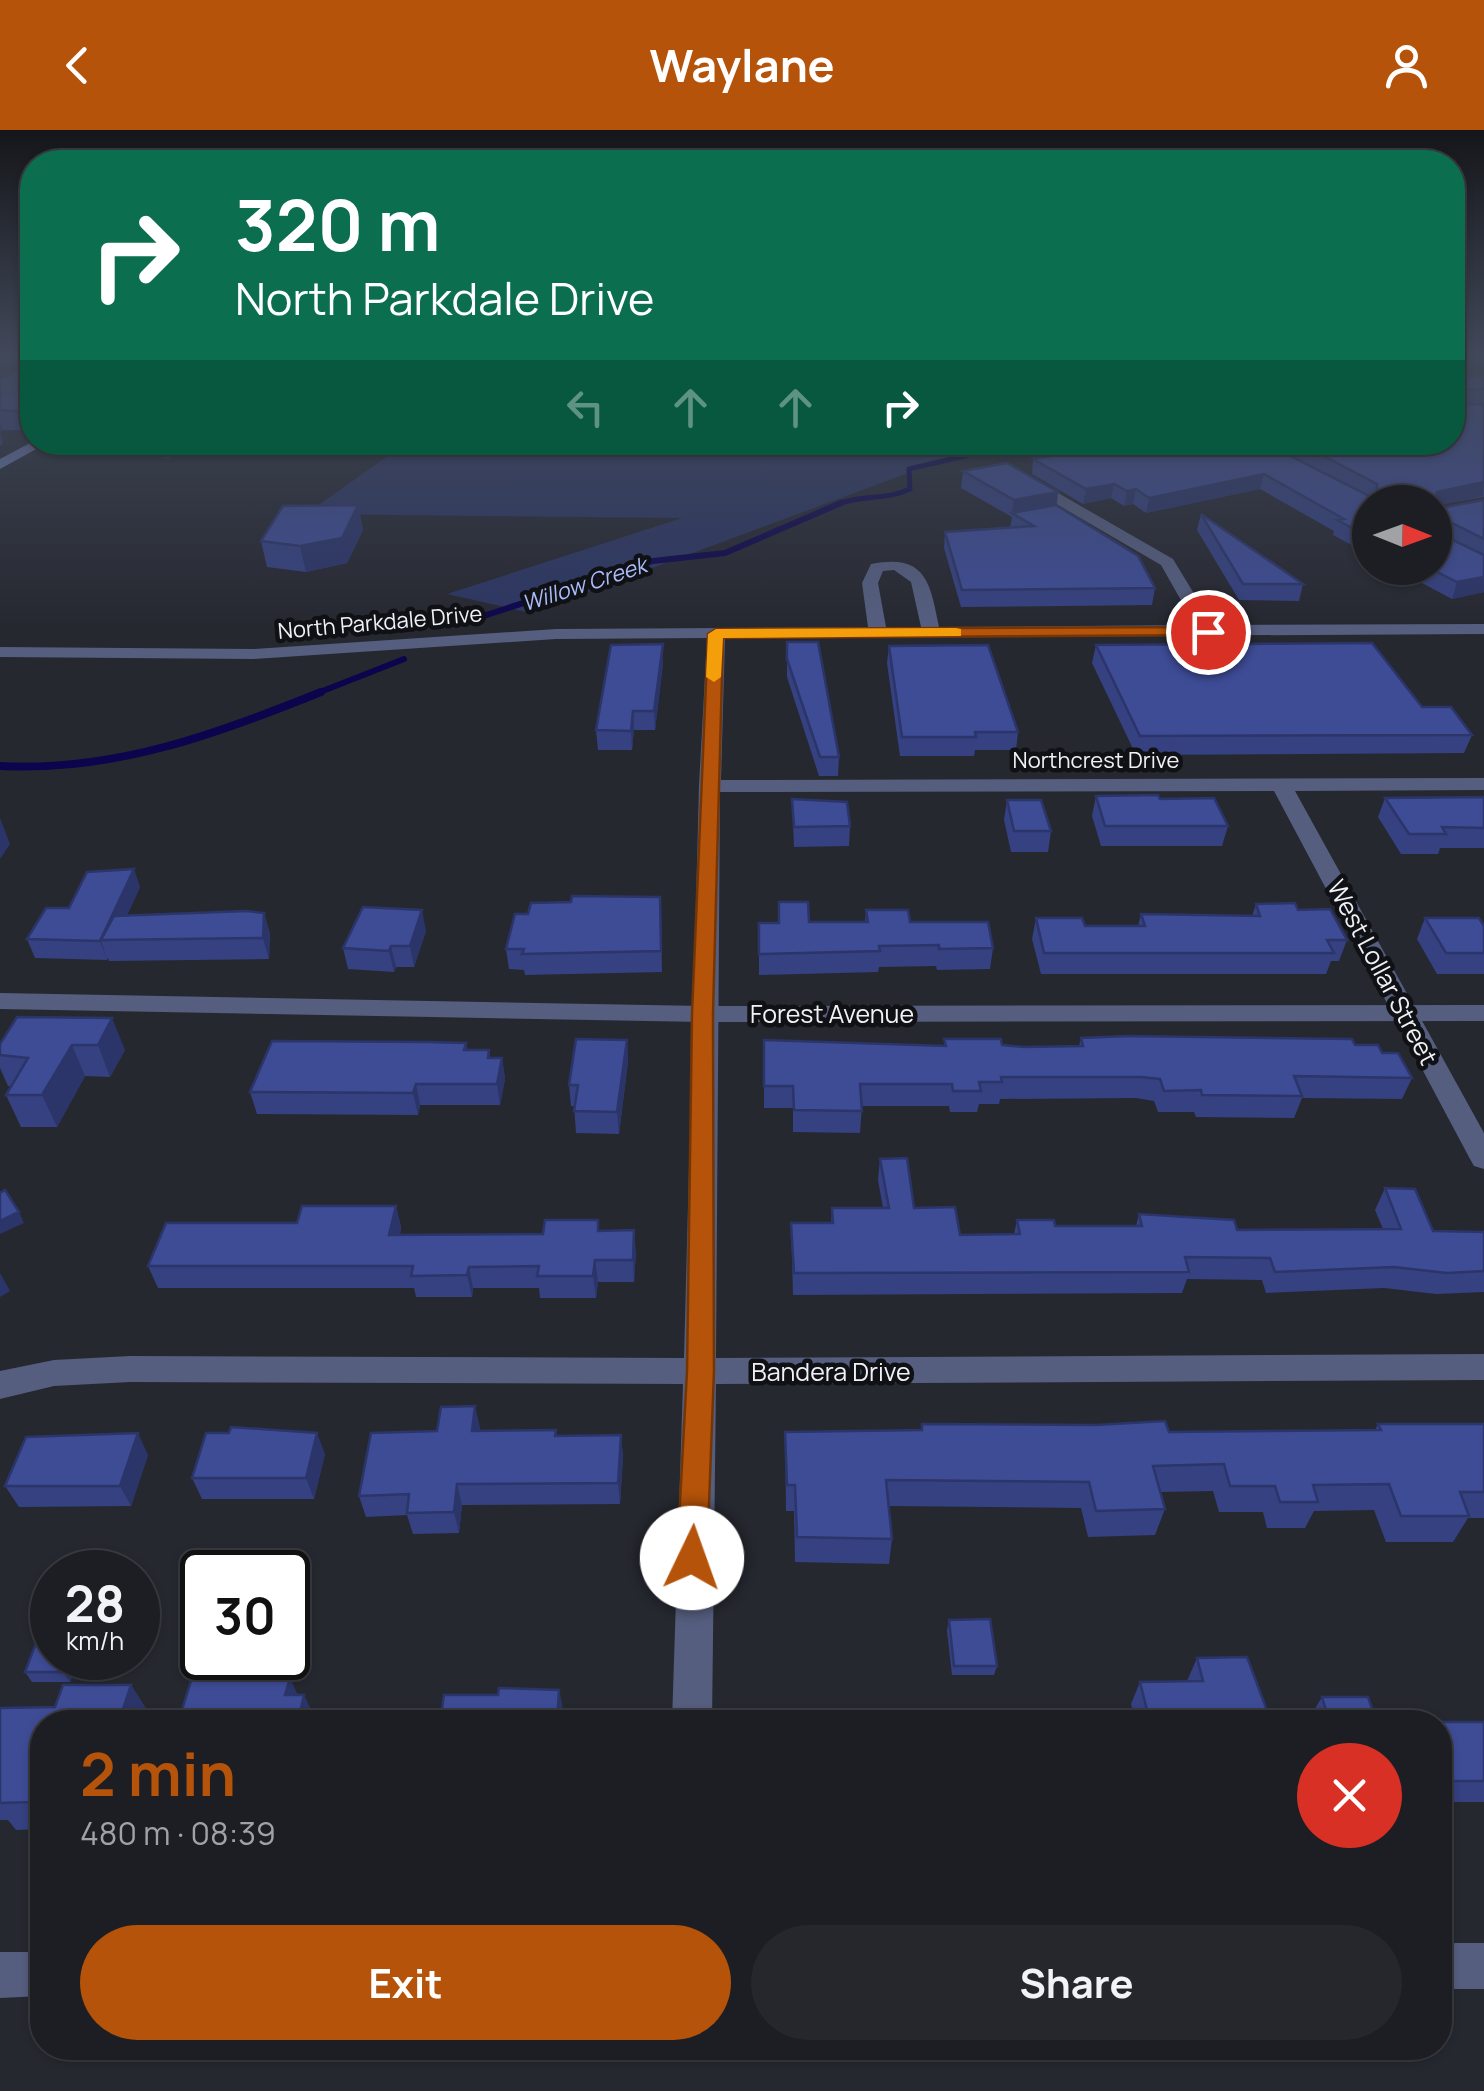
<!DOCTYPE html>
<html lang="en">
<head>
<meta charset="utf-8">
<style>
  body { margin:0; font-family:Manrope,sans-serif; background:#25272c; color:#f1f3f6; height:100vh; display:flex; flex-direction:column; font-size:38px; white-space:nowrap }
  * { box-sizing:border-box; margin:0 }
  p { font-size:32px; color:#a0a2a6 }
  .icon { flex:none; width:55px; height:55px; fill:none; stroke:currentColor; stroke-width:2; stroke-linecap:round; stroke-linejoin:round }
  .map { position:relative; flex:1; overflow:hidden }
  .details { position:absolute; left:30px; top:1580px; width:1422px; height:350px; display:flex; flex-direction:column; background:#1c1e24; border-radius:40px; box-shadow:0 2px 8px #0004,0 0 0 2px #3a3c41 }
  .details>* { flex:none }
  .top-card { position:absolute; left:20px; top:20px; width:1445px; height:305px; border-radius:40px; box-shadow:0 2px 8px #0004,0 0 0 2px #3a3c41; background:#0b6e4f; color:#fff; overflow:hidden }
  .needle { width:65px; rotate:91deg }
  .controls { position:absolute; left:1352px; top:355px; display:grid; gap:20px }
  .controls a { display:grid; place-items:center; width:100px; height:100px; border-radius:50%; background:#1c1e24; box-shadow:0 2px 8px #0004,0 0 0 2px #3a3c41; font-size:50px }
  .speed { position:absolute; left:30px; top:1420px; display:flex; gap:20px; font-size:50px; font-weight:700; text-align:center }
  .speed>* { display:grid; place-content:center; width:130px; height:130px; border-radius:50%; background:#1c1e24; box-shadow:0 2px 8px #0004,0 0 0 2px #3a3c41; line-height:1 }
  .speed small { font-size:25px; font-weight:400 }
  .speed .limit { border:5px solid #111; border-radius:15px; background:#fff; color:#111 }
  .pin { position:absolute; display:grid; place-items:center; width:85px; height:85px; color:#fff; margin:-42px; border:5px solid #fff; border-radius:50%; box-shadow:0 2px 10px #0007 }
  .me { position:absolute; width:110px; margin:-55px; rotate:3deg; stroke-linejoin:round; filter:drop-shadow(0 0 8px #0008) }
  .turn { display:flex; align-items:center; gap:35px; height:210px; padding:0 50px; font-size:45px }
  .turn .icon { width:130px; height:130px; stroke-width:2.5 }
  .turn b { display:block; font-size:70px; line-height:85px }
  .lanes { display:flex; align-items:center; height:95px; padding:0 50px; background:#0003; justify-content:center; gap:50px; direction:ltr }
  .lanes .off { opacity:.35 }
  .round { display:grid; place-items:center; flex:none; width:105px; height:105px; border-radius:52px; background:#25272c }
  .headline { display:flex; align-items:center; justify-content:space-between; height:170px; padding:0 50px }
  h1 { font-size:60px; font-weight:700; line-height:75px; color:#b45309 }
  .primary-button { display:flex; gap:20px; margin-top:auto; padding:20px 50px }
  .primary-button a { flex:1; height:115px; border-radius:60px; background:#b45309; color:#fff; font-size:40px; font-weight:700; line-height:115px; text-align:center }
  .primary-button a+a { background:#25272c; color:#f1f3f6 }
  header { display:flex; justify-content:space-between; align-items:center; height:130px; padding:0 50px; background:#b45309; color:#fff; font-size:45px; font-weight:700 }
  .map>svg:first-child { display:block }
</style>
</head>
<body>
<header><svg class="icon" aria-label="back" viewBox="0 0 24 24"><path d="M15 5l-7 7 7 7"/></svg>Waylane<svg class="icon" aria-label="person" viewBox="0 0 24 24"><circle cx="12" cy="8" r="4"/><path d="M4 21q1-7 8-7t8 7"/></svg></header>
<div class="map">
<svg width="1484" height="1961" viewBox="0 0 1484 1961">
  <rect width="100%" height="100%" fill="#262830"/>
  <path fill="#2c3662" d="M406,313H989L531,483L447,464L682,388L306,384Z"/>
  <g fill="none" stroke-linecap="round" stroke-linejoin="round">
    <path stroke="#0c054d" stroke-width="5" d="M835,375C860,364 885,371 910,359L909,339L1024,312"/>
    <g stroke="#0c054d" stroke-width="6">
      <path d="M468,491L653,431L725,423L841,373"/>
      <path d="M315,564L404,529"/>
    </g>
    <path stroke="#0c054d" stroke-width="8" d="M0,636C114,642 217,604 321,562"/>
    <g fill="#555e7f" fill-rule="evenodd">
      <path d="M1022,348H1032L1173,429L1213,495L1484,494V504L725,508L721,650L1484,648V660L1295,661L1484,1003V1039L1474,1036L1470,1029L1274,661L720,662L716,1228L1484,1224V1250L716,1254L712,1592H672L683,1254L130,1252L54,1256L0,1269V1241L54,1230L130,1226L684,1228L699,656L707,508L556,509L253,529L0,527V517L253,519L556,499L868,497L862,453L871,434C926,423 930,452 939,497L1195,495L1161,435L1022,354ZM894,440L911,452L921,497H886L878,453L883,441Z"/>
      <rect x="1440" y="1813" width="44" height="46"/>
      <path d="M0,1822H42V1866L0,1868Z"/>
    </g>
    <path fill="#555e7f" fill-rule="evenodd" d="M0,863L703,876L1484,875V891L703,892L0,879Z"/>
    <path fill="#6d7bb0" fill-rule="evenodd" d="M32,312H49L0,339V329Z"/>
  </g>
  <g fill="#354181">
    <path d="M32,235V300H3L0,302L3,311L2,315H0V249Z"/>
    <path d="M1484,246V273L1455,274H1484V367L1438,375L1441,378L1484,370V462L1452,469L1394,438H1435L1370,372V425L1333,405L1334,401L1260,359L1146,383L1133,374L1124,376L1111,368L1083,374L1032,344L1033,329H1036L1030,325L1032,312H1263L1349,356L1266,312H1452V247Z"/>
    <path d="M105,312H197L169,328L108,320Z"/>
    <path d="M963,341L1058,362L1057,375L1155,458L1152,475L961,477L944,418L945,402L1010,398L1012,387L961,358Z"/>
    <path d="M358,375L363,400L347,433L306,442L267,437L261,411Z"/>
    <path d="M1201,384L1303,454L1299,471L1239,470L1197,400Z"/>
    <path d="M787,512L839,627L838,646H819L787,547Z"/>
    <path d="M663,514V533L655,600H634L632,620H598L596,600Z"/>
    <path d="M1096,515L1422,577L1472,605L1464,623L1136,625L1092,533Z"/>
    <path d="M889,516L1018,602L1016,620H975L974,626H900L887,533Z"/>
    <path d="M1096,666L1160,669L1228,696L1222,716H1101L1092,686Z"/>
    <path d="M1484,667V718H1440L1438,724H1401L1378,687L1385,668Z"/>
    <path d="M792,669L850,696L849,716L794,717Z"/>
    <path d="M1007,670L1051,701L1048,722H1011L1004,690Z"/>
    <path d="M140,757L127,785L264,783L270,804L269,829L109,831L108,828L107,830L35,828L27,809L69,778Z"/>
    <path d="M779,772L809,792H865L866,780L910,792L993,818L990,839L937,840L936,836L879,837L878,842L759,845V793H778Z"/>
    <path d="M1256,774L1298,780L1347,810L1339,831H1331L1326,844H1041L1032,809L1036,788L1085,796H1138L1141,784L1252,786Z"/>
    <path d="M661,787L662,842L525,845L524,840L509,839L506,819Z"/>
    <path d="M1425,788L1484,823V844H1437L1417,809Z"/>
    <path d="M426,801L414,837H396L394,842L348,839L343,818Z"/>
    <path d="M17,887L125,920L110,947L85,946L57,997H21L6,965L11,956H8L0,938V914Z"/>
    <path d="M1081,908L1355,915L1382,923L1412,948L1402,969L1302,968L1294,988L1196,987L1194,982H1158L1154,971L1136,968L1000,969L999,974H979L977,982H950L949,976H862L860,1003L793,1002V978H764V910L944,916V909L1024,917L1079,916Z"/>
    <path d="M627,910L628,931L619,1004L576,1003L574,976H571L569,955Z"/>
    <path d="M466,913L467,920H489L490,928H502L505,949L500,975H420L418,985L257,984L250,962Z"/>
    <path d="M880,1029L914,1078L960,1105L1014,1104L1017,1090L1055,1096H1136L1139,1084L1237,1100L1383,1099L1375,1080L1385,1058L1433,1101L1484,1102V1162L1436,1164L1384,1158L1266,1163L1262,1150L1187,1149L1182,1163L793,1165L791,1093H831L832,1078H883L878,1050Z"/>
    <path d="M396,1076L401,1097L400,1105L543,1104L598,1090L599,1101L636,1122L634,1152H598L596,1168H540L539,1158H473L472,1167H416L414,1158H158L148,1136L297,1093Z"/>
    <path d="M922,1294L1169,1302L1375,1300L1378,1294H1484V1388H1468L1453,1412H1386L1374,1380L1314,1381L1305,1398H1267L1263,1382H1219L1213,1361L1160,1362L1165,1379L1155,1405L1088,1407L1081,1378L889,1376L892,1409L889,1434L795,1432L794,1381H786L785,1302L921,1300Z"/>
    <path d="M480,1297V1301L556,1300L557,1306L621,1305L623,1327L620,1374L462,1375L459,1403L413,1404L407,1385L366,1387L359,1366L437,1301Z"/>
    <path d="M229,1303L325,1324L314,1369H202L192,1348Z"/>
    <path d="M148,1325L131,1376L19,1377L5,1356Z"/>
    <path d="M949,1490L997,1536L994,1545H952L947,1500Z"/>
    <path d="M52,1528H79L70,1552H32L25,1542Z"/>
    <path d="M1197,1528L1269,1586L1310,1587L1322,1567L1375,1587L1437,1592H1135L1131,1574L1140,1552L1187,1551Z"/>
    <path d="M131,1555L148,1582L181,1583L298,1565L317,1592H42V1699L16,1700L8,1690H0V1578L55,1577Z"/>
    <rect x="1440" y="1592" width="44" height="80"/>
  </g>
  <g fill="#2b3569">
    <path d="M0,292L3,300L0,302L3,311L2,315L0,308Z"/>
    <path d="M165,312H197L169,328Z"/>
    <path d="M1264,344L1260,359L1146,383L1149,368Z"/>
    <path d="M1484,352L1483,366L1435,376L1437,362Z"/>
    <path d="M1114,354L1111,368L1083,374L1086,359Z"/>
    <path d="M1136,359L1133,374L1124,376L1127,361Z"/>
    <path d="M1058,362L1056,379L1012,383L1011,387L1014,370Z"/>
    <path d="M358,375L363,400L347,433L306,442L300,416Z"/>
    <path d="M1484,447V462L1452,469L1457,452Z"/>
    <path d="M663,514V533L655,600L654,581Z"/>
    <path d="M633,581L634,600L632,620L631,601Z"/>
    <path d="M0,688L10,714L0,729Z"/>
    <path d="M134,739L140,757L116,810H101L107,830L100,811Z"/>
    <path d="M422,780L426,801L414,837L410,816Z"/>
    <path d="M264,783L270,804L269,829L263,808Z"/>
    <path d="M391,816L396,837L394,842L389,821Z"/>
    <path d="M112,888L125,920L110,947L98,915Z"/>
    <path d="M627,910L628,931L619,1004L617,982Z"/>
    <path d="M72,915L85,946L57,997L42,965Z"/>
    <path d="M502,928L505,949L500,975L497,954Z"/>
    <path d="M416,954L420,975L418,985L413,963Z"/>
    <path d="M396,1076L401,1097L394,1126L389,1105Z"/>
    <path d="M19,1082L24,1093L0,1104V1091Z"/>
    <path d="M634,1100L636,1122L634,1152L633,1130Z"/>
    <path d="M595,1130L598,1152L596,1168L593,1146Z"/>
    <path d="M469,1137L473,1158L472,1167L467,1145Z"/>
    <path d="M0,1143L10,1161L0,1167Z"/>
    <path d="M475,1276L480,1297L477,1322L472,1301Z"/>
    <path d="M138,1303L148,1325L131,1376L120,1356Z"/>
    <path d="M317,1303L325,1324L314,1369L306,1348Z"/>
    <path d="M621,1305L623,1327L620,1374L618,1353Z"/>
    <path d="M457,1354L462,1375L459,1403L454,1382Z"/>
    <path d="M68,1528H79L70,1552L63,1542Z"/>
    <path d="M290,1548L302,1574L304,1565L317,1592H298L285,1565Z"/>
    <path d="M131,1555L149,1583L122,1582Z"/>
    <path d="M559,1560L565,1588L564,1592H557Z"/>
  </g>
  <g fill="#3e4c96" stroke="#2b3569" stroke-width="2.5">
    <path d="M32,235V282L0,280V249Z"/>
    <path d="M1484,246V259L1454,261L1453,271L1456,275L1484,274V352L1437,362L1436,374L1441,378L1484,370V409L1442,388L1437,389L1436,402L1484,425V447L1457,452L1429,438H1435V372H1370V407L1337,390L1344,389L1264,344L1149,368L1136,359L1127,361L1114,354L1086,359L1033,329L1056,325L1034,312H1263L1377,370V354L1297,312H1452V247Z"/>
    <path d="M1007,333L1058,362L1014,370L963,341Z"/>
    <path d="M358,375L342,408L300,416L261,411L283,376Z"/>
    <path d="M1056,375L1138,426L1155,458L962,460L945,402L1034,396L1012,383Z"/>
    <path d="M1201,384L1303,454H1243Z"/>
    <path d="M787,512H818L839,627H820L787,529Z"/>
    <path d="M1372,513L1422,577H1451L1472,605L1140,606L1096,515Z"/>
    <path d="M663,514L654,581H633L631,601L596,600L611,515Z"/>
    <path d="M988,515L1018,602H975L976,607H902L889,516Z"/>
    <path d="M1158,665L1160,669L1214,668L1228,696H1105L1096,666Z"/>
    <path d="M1484,667V698L1442,697L1446,704H1409L1385,668Z"/>
    <path d="M792,669L847,672L850,696L794,697Z"/>
    <path d="M1007,670H1041L1051,701H1014Z"/>
    <path d="M134,739L100,811L27,809L46,778H69L87,742Z"/>
    <path d="M572,766L660,767L661,821L522,824L524,819H506L515,784H528L531,773L571,772Z"/>
    <path d="M779,772H808L809,792H868L866,780H908L910,792H988L993,818L939,819V815L879,816L880,821L759,824V793H779Z"/>
    <path d="M1295,773L1298,780L1330,779L1347,810H1327L1334,823H1044L1036,788H1082L1085,796H1145L1141,784L1260,786L1256,774Z"/>
    <path d="M363,777L422,780L410,816H391L389,821L343,818Z"/>
    <path d="M246,781L264,783L263,808L101,810L114,786Z"/>
    <path d="M1425,788H1479L1484,796V823H1446Z"/>
    <path d="M17,887L112,888L98,915H72L42,965H6L28,928L0,925V914Z"/>
    <path d="M1128,906L1352,909L1355,915H1378L1382,923H1398L1412,948L1294,946L1302,966L1202,965L1201,960L1164,961L1160,949L1141,947H1001L1002,952H979L981,961H953L952,954H860L862,981L794,980L793,956H764V910L946,916L944,909H1001L1002,915L1024,917L1083,916L1081,908Z"/>
    <path d="M576,909L627,910L617,982L574,981L578,955H569Z"/>
    <path d="M272,911L427,912L466,913L464,920H489L488,928H502L497,954H416L413,963L250,962Z"/>
    <path d="M907,1028L914,1078L955,1077L960,1105L1020,1104L1017,1090H1054L1055,1096H1142L1139,1084L1234,1090L1237,1100L1401,1099L1385,1058L1415,1059L1433,1101L1484,1102V1141L1447,1143L1394,1137L1275,1142L1270,1128L1185,1127L1189,1142L794,1143L791,1093H833L832,1078H889L880,1029Z"/>
    <path d="M5,1060L19,1082L0,1091V1063Z"/>
    <path d="M302,1076H396L389,1105L543,1104L545,1090H598V1101L634,1100L633,1130H595L593,1146H537L539,1136L469,1137L467,1145L411,1146L413,1136H148L166,1093H297Z"/>
    <path d="M475,1276L472,1301L556,1300L555,1306L621,1305L618,1353L457,1354L454,1382L407,1383L409,1364L359,1366L371,1303L437,1301L441,1277Z"/>
    <path d="M1165,1291L1169,1302L1381,1300L1378,1294H1484V1362H1460L1469,1386H1401L1389,1354L1313,1355L1318,1372H1280L1275,1356H1230L1224,1334L1153,1336L1165,1379L1096,1381L1089,1352L886,1350L892,1409L797,1407L795,1355H787L785,1302L922,1300V1294L1096,1295Z"/>
    <path d="M231,1297L317,1303L306,1348H192L206,1303H229Z"/>
    <path d="M138,1303L120,1356H5L26,1307Z"/>
    <path d="M990,1489L997,1536H954L949,1490Z"/>
    <path d="M36,1513H52V1528H68L63,1542H25Z"/>
    <path d="M1247,1527L1269,1586L1328,1587L1322,1567H1368L1375,1587H1435L1437,1592H1150L1140,1552L1203,1551L1197,1528Z"/>
    <path d="M192,1548H290L285,1565H304L298,1592H42V1679H30L32,1672L0,1673V1578L55,1577L63,1555H131L122,1582L181,1583Z"/>
    <path d="M499,1558L559,1560L557,1592H440L444,1565H498Z"/>
    <path d="M1090,1591L1091,1592H974Z"/>
    <rect x="1440" y="1592" width="44" height="59"/>
  </g>
  <linearGradient id="sky" x2="0" y2="1"><stop stop-color="#15161a"/><stop offset="0.45" stop-color="#414859"/><stop offset="1" stop-color="#414859" stop-opacity="0"/></linearGradient>
  <rect width="1484" height="498" fill="url(#sky)"/>
  <path fill="#b45309" stroke="#753606" stroke-width="2.5" d="M1208,497L1216,502L1214,505L723,508L713,884L714,1241L707,1428L703,1438L692,1442L682,1438L677,1428L687,1241L692,884L708,504L716,499Z"/>
  <path fill="#f59e0b" d="M956,498L961,499V506L723,508L721,547L714,552L706,547L708,504L716,499Z"/>
  <g text-anchor="middle" dominant-baseline="central" stroke-width="9" stroke-linejoin="round" paint-order="stroke">
    <g font-size="22" font-style="italic" fill="#abbcfb" stroke="#101115">
      <text transform="translate(584 454) rotate(-18)">Willow Creek</text>
    </g>
    <g font-size="22" fill="#eff1f6" stroke="#101115">
      <text transform="translate(380 492) rotate(-5)">North Parkdale Drive</text>
      <text x="1096" y="630">Northcrest Drive</text>
    </g>
    <g font-size="25" fill="#eff1f6" stroke="#101115">
      <text transform="translate(1383 842) rotate(62)">West Lollar Street</text>
      <text x="832" y="883">Forest Avenue</text>
      <text x="831" y="1241">Bandera Drive</text>
    </g>
  </g>
</svg>
<div class="controls">
<a><svg class="needle" viewBox="-14 -14 28 28"><path d="M0-13l5 13h-10z" fill="#e53935"/><path d="M0 13l5-13h-10z" fill="#a0a2a6"/></svg></a>
</div>
<div class="speed"><div>28<small>km/h</small></div><div class="limit">30</div></div>
<div class="pin" style="left:1208px;top:502px;background:#d93025"><svg class="icon" aria-label="arrive" viewBox="0 0 24 24"><path d="M6 21V4h12l-3 4 3 4H6"/></svg></div>
<svg class="me" style="left:692px;top:1428px" viewBox="-20 -20 40 40"><circle r="19" fill="#fff"/><path d="M0-13L10 11 0 6-10 11z" fill="#b45309"/></svg>
<div class="top-card">
<div class="turn"><svg class="icon" aria-label="right" viewBox="0 0 24 24"><path d="M7 20v-9h11M14 6l5 5-5 5"/></svg><div><b>320 m</b>North Parkdale Drive</div></div>
<div class="lanes"><svg class="icon off" aria-label="left" viewBox="0 0 24 24"><path d="M17 20v-9H6M10 6l-5 5 5 5"/></svg><svg class="icon off" aria-label="ahead" viewBox="0 0 24 24"><path d="M12 20V5M6 11l6-6 6 6"/></svg><svg class="icon off" aria-label="ahead" viewBox="0 0 24 24"><path d="M12 20V5M6 11l6-6 6 6"/></svg><svg class="icon" aria-label="right" viewBox="0 0 24 24"><path d="M7 20v-9h11M14 6l5 5-5 5"/></svg></div>
</div>
<section class="details">
<div class="headline"><div><h1>2 min</h1><p>480 m · 08:39</p></div><a class="round" style="background:#d93025;color:#fff"><svg class="icon" aria-label="close" viewBox="0 0 24 24"><path d="M6 6l12 12M18 6L6 18"/></svg></a></div>
<div class="primary-button"><a>Exit</a><a>Share</a></div>
</section>
</div>
</body>
</html>
